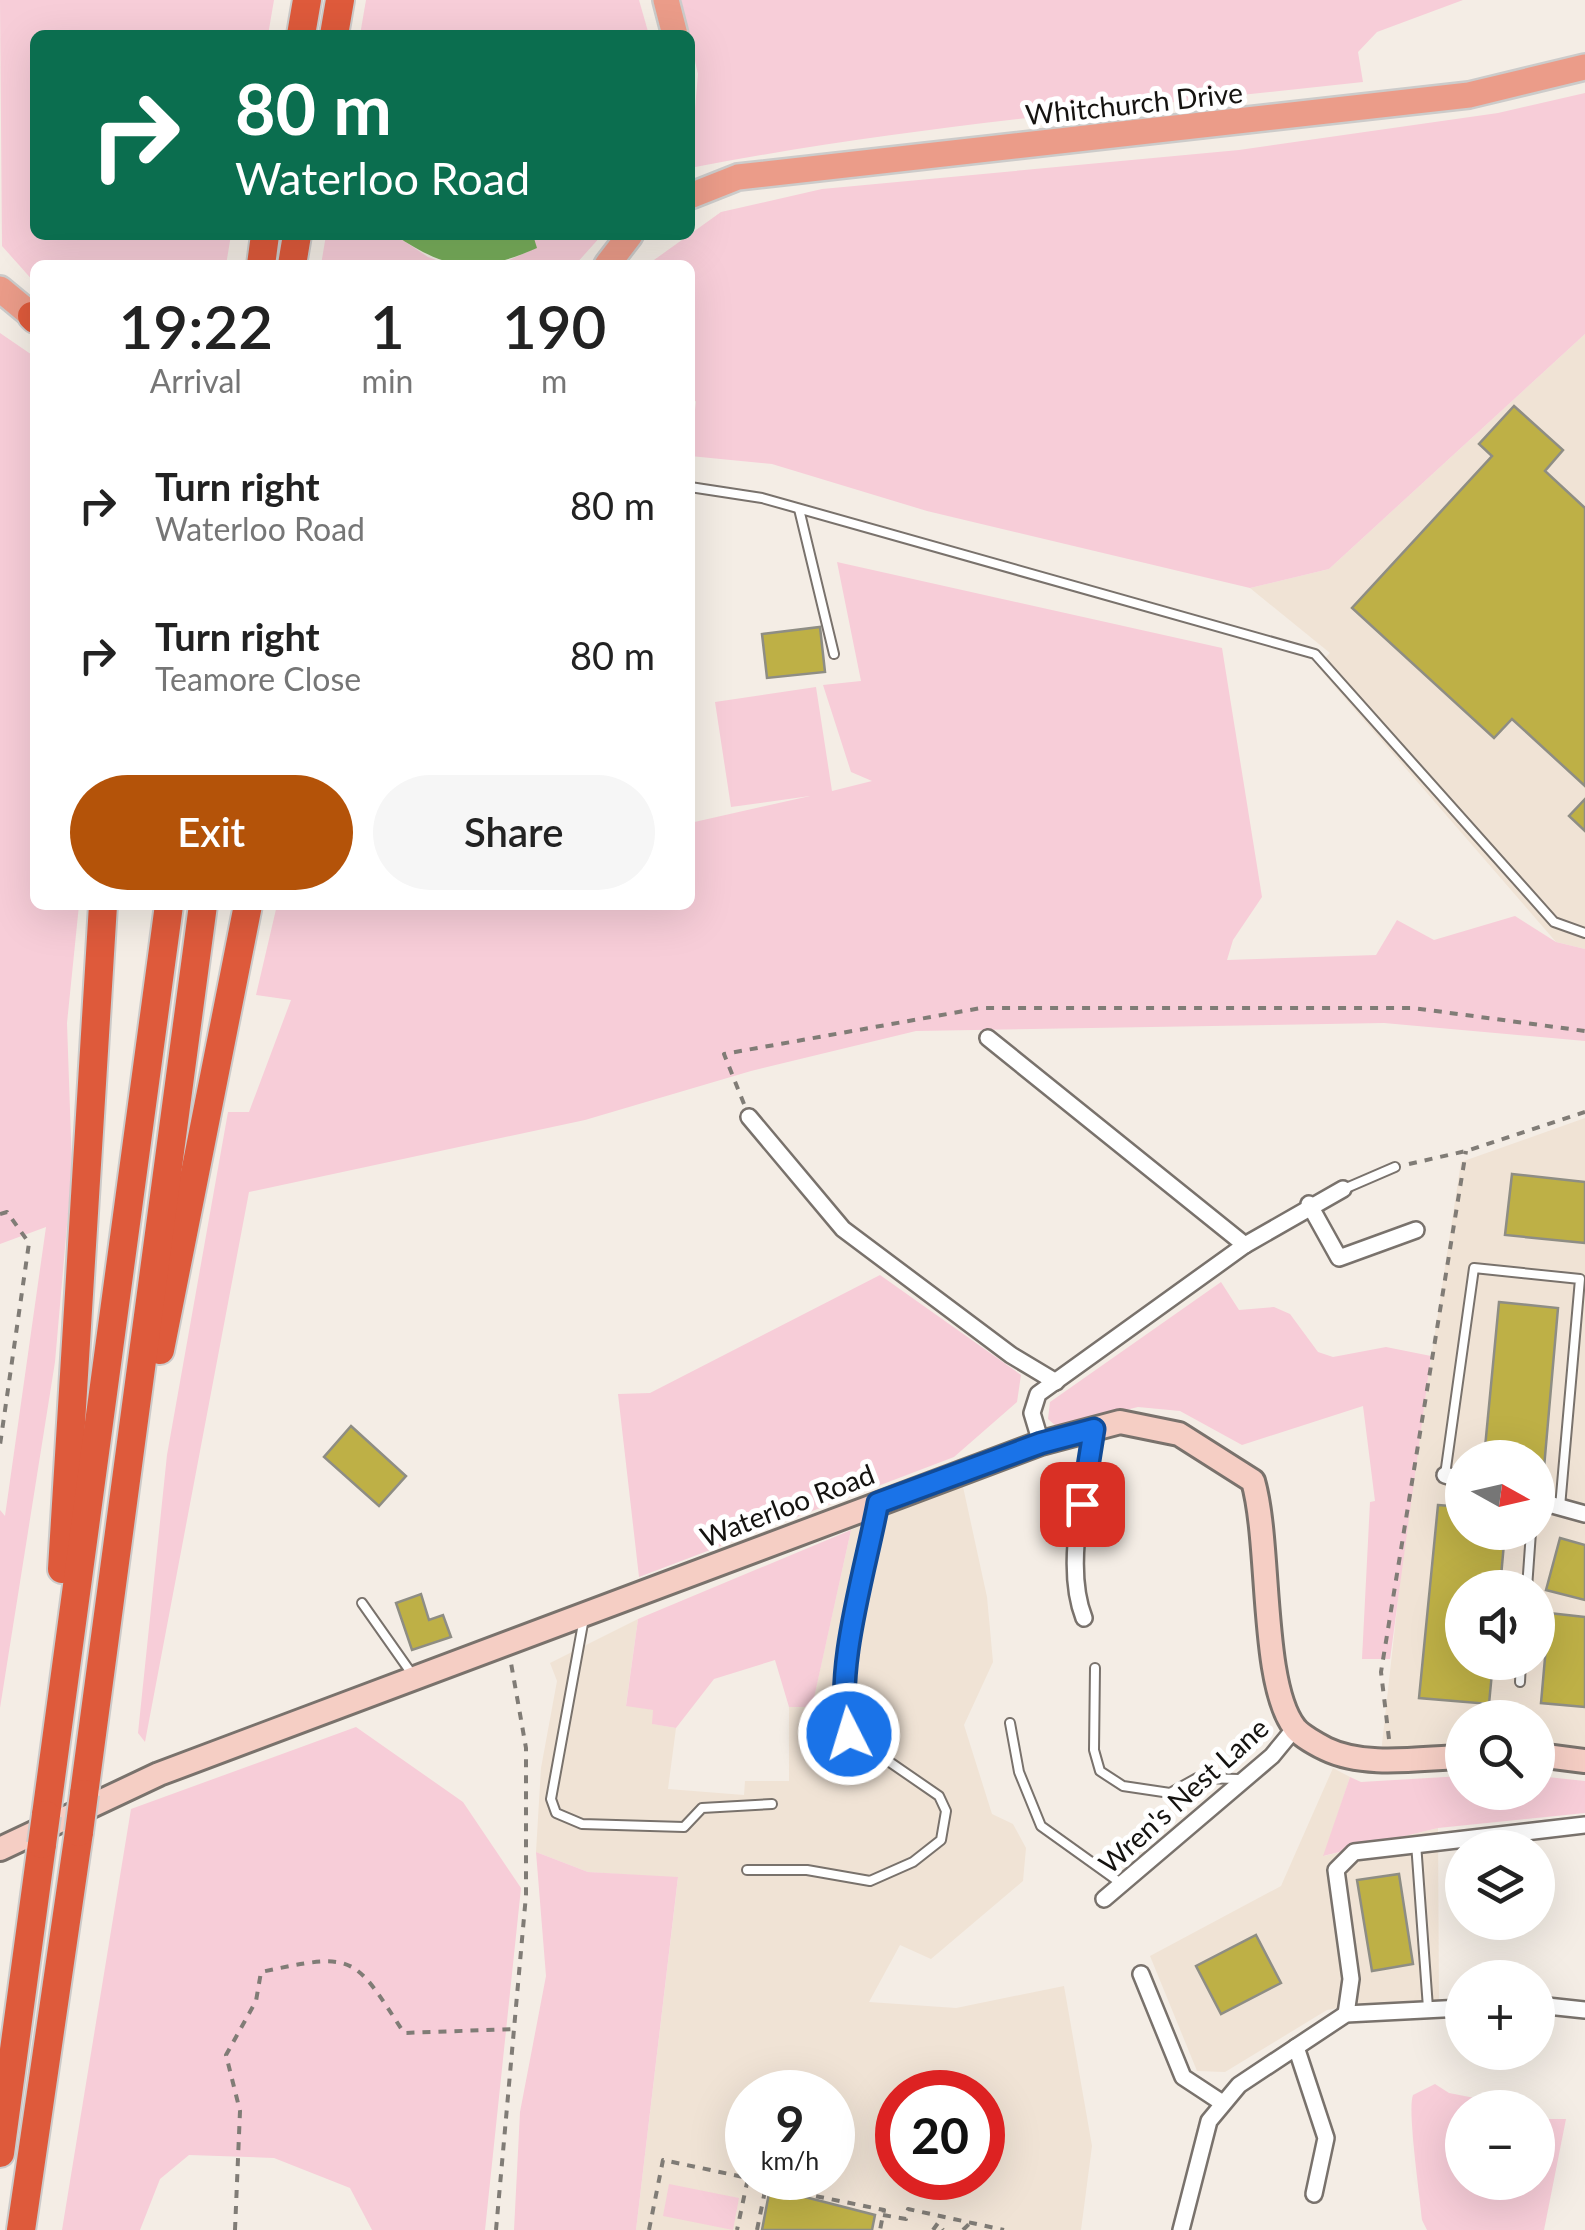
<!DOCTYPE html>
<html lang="en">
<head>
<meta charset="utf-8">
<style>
  body { margin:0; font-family:Lato,sans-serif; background:#f6f6f6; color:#222; height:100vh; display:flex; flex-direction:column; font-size:38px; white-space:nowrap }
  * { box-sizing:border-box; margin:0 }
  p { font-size:32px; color:#767676 }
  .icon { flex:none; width:55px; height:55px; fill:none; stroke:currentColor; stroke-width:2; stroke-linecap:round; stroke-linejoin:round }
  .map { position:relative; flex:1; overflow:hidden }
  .panel { position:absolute; left:30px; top:260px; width:665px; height:650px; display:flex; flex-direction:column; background:#fff; border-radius:15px; box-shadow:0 10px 40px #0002 }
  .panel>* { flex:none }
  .guide { position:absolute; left:30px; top:30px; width:665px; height:210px; border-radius:15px; box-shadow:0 10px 40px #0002; background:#0b6e4f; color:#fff; overflow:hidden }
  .needle { width:65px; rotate:98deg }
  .tools { position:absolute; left:1445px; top:1440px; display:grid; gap:20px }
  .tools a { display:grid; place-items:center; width:110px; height:110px; border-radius:50%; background:#fff; box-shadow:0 10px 40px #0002; font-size:50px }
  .speed { position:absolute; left:725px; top:2070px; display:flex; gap:20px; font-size:50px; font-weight:700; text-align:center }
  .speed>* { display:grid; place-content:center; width:130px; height:130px; border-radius:50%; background:#fff; box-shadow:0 10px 40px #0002; line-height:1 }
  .speed small { font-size:25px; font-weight:400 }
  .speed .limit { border:15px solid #d22; background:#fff; color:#111 }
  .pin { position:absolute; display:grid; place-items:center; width:85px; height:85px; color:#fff; margin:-42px; border-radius:20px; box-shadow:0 5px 15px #0006 }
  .me { position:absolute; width:110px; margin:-55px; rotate:355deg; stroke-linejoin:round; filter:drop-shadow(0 0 8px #0008) }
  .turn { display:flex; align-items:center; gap:35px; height:210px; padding:0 40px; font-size:45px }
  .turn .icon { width:130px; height:130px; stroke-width:2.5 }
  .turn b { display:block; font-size:70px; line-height:85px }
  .eta { display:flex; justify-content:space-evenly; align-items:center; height:170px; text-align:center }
  .eta b { font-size:60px; font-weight:600; line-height:70px }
  .button { display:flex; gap:20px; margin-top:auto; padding:20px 40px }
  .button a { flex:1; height:115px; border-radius:60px; background:#b45309; color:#fff; font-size:40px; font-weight:600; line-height:115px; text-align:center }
  .button a+a { background:#f6f6f6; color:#222 }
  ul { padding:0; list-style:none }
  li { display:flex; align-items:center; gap:30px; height:150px; padding:0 40px }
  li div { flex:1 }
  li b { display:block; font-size:38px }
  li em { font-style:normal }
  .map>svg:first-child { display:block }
</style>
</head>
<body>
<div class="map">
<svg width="1585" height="2230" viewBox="0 0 1585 2230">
  <rect width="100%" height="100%" fill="#f4ede5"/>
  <g fill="#f0e3d5" fill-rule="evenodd">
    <path d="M1585,334V949L1556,942L1317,666L1330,653L1250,588L1329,569Z"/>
    <path d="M1585,1118V1753L1538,1748V1718H1462V1749L1381,1753L1408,1510L1461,1162ZM1462,1458H1538V1532H1462ZM1462,1588H1538V1662H1462Z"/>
    <path d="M962,1482L987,1597L993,1662L964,1725L992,1814L1013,1824L1026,1848L1023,1881L931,1959L900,1945L869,2002L956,2008L1064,1986L1092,2146L1081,2230H636L678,1878L588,1872L536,1852L541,1768L557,1681L550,1663L638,1619L626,1705L654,1710L653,1724L676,1728L668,1789L744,1795L745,1781H789V1707L812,1706L851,1530ZM748,2092H832V2178H748ZM898,2092H982V2178H898Z"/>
    <path d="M1333,1768L1350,1777L1324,1856L1438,1828L1439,2003L1362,2004L1327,2010L1225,2072L1197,2071L1150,1956L1281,1886Z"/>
  </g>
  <g fill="#f7cdd8">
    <path d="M0,0H274L268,35H35V235H231L226,265H35V283L2,246Z"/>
    <path d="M366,0H639L649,35H360Z"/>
    <path d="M681,0H1463L1377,32L1358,52L1363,82C1138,107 912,125 690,168L698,74Z"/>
    <path d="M1585,93V334L1329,569L1250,588L927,511L772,464L690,456L696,401L690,403V265H647L721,212L822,189L1239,150L1498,113Z"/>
    <path d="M326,235H395L428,257L450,265H321Z"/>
    <path d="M533,235H602L575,265H498L536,248Z"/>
    <path d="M0,333L35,357V905H79L67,1023L72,1168L55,1362L0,1708V1510L5,1516L46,1227L0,1244Z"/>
    <path d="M837,562L1222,648L1262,897L1233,940L1227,960L1376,955L1397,920L1434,940L1515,916L1556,942L1585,949V1041L1384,1023L916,1031L751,1071L585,1120L249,1192L145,1742L138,1733L167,1455L228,1112H249L291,1000L256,995L277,905H690V823L810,796L731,807L715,702L816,687L832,791L872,781L851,772L823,685L861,681Z"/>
    <path d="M880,1275L1021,1375L1017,1402L954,1457L639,1577L618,1394L650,1393Z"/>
    <path d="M1221,1282L1239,1310L1274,1307L1290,1314L1318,1352L1333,1357L1386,1347L1431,1356L1390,1659H1362L1370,1502L1375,1501L1363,1406L1242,1445L1180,1411L1138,1407L1057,1427L1048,1419L1050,1402Z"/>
    <path d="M851,1530L812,1707H789L775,1660L714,1679L676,1728L652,1724L653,1710L626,1706L638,1619Z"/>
    <path d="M356,1727L463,1802L521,1888L485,2230H372L350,2188L274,2158L189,2155L160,2179L140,2230H62L131,1809Z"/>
    <path d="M1462,1776V1792H1538V1776L1585,1781V1813L1438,1828L1323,1856L1350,1777L1361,1782Z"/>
    <path d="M536,1852L588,1872L678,1877L636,2230H514L520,2112L546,1976Z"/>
    <path d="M1435,2084L1449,2093L1500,2103L1502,2107L1462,2108V2182H1538V2119H1566L1544,2230H1427L1422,2220C1420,2196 1407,2109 1413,2095Z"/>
    <path d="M669,2184L739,2198L733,2230L663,2216Z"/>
  </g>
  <path fill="#78ae5b" d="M395,235H533L537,248C478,274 448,271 395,235Z"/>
  <g fill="#beb046" stroke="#8e8d84" stroke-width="2.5">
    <path d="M1514,406L1563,450L1545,471L1585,508V786L1512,719L1494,738L1352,608L1492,456L1479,444Z"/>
    <path d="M820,627L825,672L767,678L762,634Z"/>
    <path d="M1585,799V831L1569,816Z"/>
    <path d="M1512,1174L1585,1182V1243L1505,1235Z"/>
    <path d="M1499,1302L1558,1308L1544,1468H1538V1458H1484Z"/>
    <path d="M351,1426L406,1476L379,1506L324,1457Z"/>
    <path d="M1438,1505L1462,1507V1532H1505L1500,1588H1462V1662H1493L1489,1704L1419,1698Z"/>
    <path d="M1560,1538L1585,1545V1600L1546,1590Z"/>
    <path d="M421,1594L429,1620L443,1615L451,1637L412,1650L396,1603Z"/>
    <path d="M1549,1613L1585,1617V1707L1541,1703Z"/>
    <path d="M1399,1874L1413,1964L1372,1971L1357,1880Z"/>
    <path d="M1256,1935L1281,1983L1221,2014L1196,1966Z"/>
    <path d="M770,2188L875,2215L872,2230H762Z"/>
  </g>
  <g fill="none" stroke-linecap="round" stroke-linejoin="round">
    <g stroke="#79726c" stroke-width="12">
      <g id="lane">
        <path d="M690,487L762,498L1315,654L1554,922L1585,933"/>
        <path d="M799,509L834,654"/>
        <path d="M1344,1189L1395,1167"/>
        <path d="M1445,1475L1474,1268L1580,1279L1560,1507"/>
        <path d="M1527,1588L1531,1532"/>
        <path d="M362,1603L412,1674"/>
        <path d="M584,1618L551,1799L556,1813L582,1824L684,1827L702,1808L772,1804"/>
        <path d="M1095,1668L1094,1750L1100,1771L1123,1786L1170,1793L1197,1778L1239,1779"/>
        <path d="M1520,1682L1521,1662"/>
        <path d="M1010,1723L1019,1772L1041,1826L1122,1884"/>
        <path d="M1416,1843L1428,2008"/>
        <path d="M747,1870H807L870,1881L913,1862L941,1840L946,1811L939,1796L849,1734L843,1712L878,1507"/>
      </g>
    </g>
    <g stroke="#79726c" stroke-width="20">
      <g id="street">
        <path d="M988,1038L1245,1245"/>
        <path d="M749,1117L843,1229L1011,1355L1056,1382"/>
        <path d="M1309,1204L1339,1258L1416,1230"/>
        <path d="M1041,1443L1032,1413L1038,1394L1245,1245L1343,1189"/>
        <path d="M1445,1475L1462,1480"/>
        <path d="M1538,1501L1585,1514"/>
        <path d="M1084,1618C1063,1565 1085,1486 1095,1429"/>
        <path d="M1104,1899L1272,1756L1295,1728"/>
        <path d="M1141,1974L1183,2077L1221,2102"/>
        <path d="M1538,2005L1585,2010"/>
        <path d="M1346,2014L1351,1979L1336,1870L1354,1852L1585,1825"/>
        <path d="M1296,2047L1326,2138L1314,2194"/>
        <path d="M1181,2230L1209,2121L1239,2085L1346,2014L1462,2008"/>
      </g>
    </g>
    <g stroke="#79726c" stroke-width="28">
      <g id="secondary">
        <path d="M1538,1755L1585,1761"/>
        <path d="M0,1849L159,1774L1041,1443L1120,1422L1179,1434L1253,1481C1271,1543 1260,1684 1295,1728C1300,1735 1318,1745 1326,1749C1365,1768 1421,1758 1462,1757"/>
      </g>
    </g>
    <g stroke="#cccbca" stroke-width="30">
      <g id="primary">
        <path d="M666,0L675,35"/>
        <path d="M690,196L738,177L1469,95L1585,67"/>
        <path d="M607,265L630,235"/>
        <path d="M0,289L35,318"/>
      </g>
    </g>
    <g stroke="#cccbca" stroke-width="32">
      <g id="highway">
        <path d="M301,35L307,0"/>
        <path d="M334,35L340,0"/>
        <path d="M261,265L265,235"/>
        <path d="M292,265L297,235"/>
        <path d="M32,316L35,319"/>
        <path d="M160,1350L248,905"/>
        <path d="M62,1569L103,905"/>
        <path d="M84,1794L203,905"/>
        <path d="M46,1815L169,905"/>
        <path d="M0,2153L42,1844"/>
        <path d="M21,2230L79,1832"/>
      </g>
    </g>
    <g stroke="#807c76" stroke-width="4" stroke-dasharray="8 8" stroke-linecap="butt">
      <path d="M744,1104L724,1054L981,1008H1413L1585,1031"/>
      <path d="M1409,1164L1466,1151L1585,1112"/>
      <path d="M0,1214L7,1212L29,1243L0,1445"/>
      <path d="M1389,1739L1381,1672L1466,1151"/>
      <path d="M747,2182L766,2186"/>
      <path d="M883,2215L906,2219L908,2209L1004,2230"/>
      <path d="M235,2230L240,2111L226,2055L256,2001L261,1972C355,1952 353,1954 404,2033L514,2029"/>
      <path d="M496,2230L526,1895V1748L511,1663"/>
      <path d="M649,2230L663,2160L748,2178L737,2230"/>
      <path d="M757,2230L766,2186L884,2210L880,2230"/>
      <path d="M933,2230L938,2223L943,2230"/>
      <path d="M963,2230L970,2223"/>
    </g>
    <use href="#lane" stroke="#fff" stroke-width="8"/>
    <use href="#street" stroke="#fff" stroke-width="15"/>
    <use href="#secondary" stroke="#f5cec4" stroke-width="22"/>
    <use href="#primary" stroke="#eb9c89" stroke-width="25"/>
    <use href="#highway" stroke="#de5a3b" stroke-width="28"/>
    <g stroke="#cccbca" stroke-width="32" stroke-linecap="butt">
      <g id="highway-bridge">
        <path d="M79,1832L84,1794"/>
        <path d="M42,1844L46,1815"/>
      </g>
    </g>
    <use href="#highway-bridge" stroke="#de5a3b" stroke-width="28"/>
  </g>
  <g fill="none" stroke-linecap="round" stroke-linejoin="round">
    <g stroke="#114b97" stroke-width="25">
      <path id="route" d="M849,1734C832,1676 867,1564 878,1503L1041,1443L1094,1429L1082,1504"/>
    </g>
    <use href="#route" stroke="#1a73e8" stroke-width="18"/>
  </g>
  <g text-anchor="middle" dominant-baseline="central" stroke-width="10" stroke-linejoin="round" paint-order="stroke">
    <g font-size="28" fill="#151310" stroke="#fff">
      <text transform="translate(1134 103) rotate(-6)">Whitchurch Drive</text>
      <text transform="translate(787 1505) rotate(-21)">Waterloo Road</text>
      <text transform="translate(1183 1795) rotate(-42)">Wren's Nest Lane</text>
    </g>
  </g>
</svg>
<div class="tools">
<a><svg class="needle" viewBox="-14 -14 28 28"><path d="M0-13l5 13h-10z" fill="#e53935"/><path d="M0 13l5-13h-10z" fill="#767676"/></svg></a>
<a><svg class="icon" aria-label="sound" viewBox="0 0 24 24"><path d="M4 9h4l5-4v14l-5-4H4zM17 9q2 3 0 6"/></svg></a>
<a><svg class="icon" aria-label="search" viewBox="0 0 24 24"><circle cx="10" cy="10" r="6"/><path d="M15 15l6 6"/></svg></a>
<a><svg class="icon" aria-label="layers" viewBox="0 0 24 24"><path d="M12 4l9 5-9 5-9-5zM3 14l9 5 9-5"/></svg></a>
<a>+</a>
<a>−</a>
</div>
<div class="speed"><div>9<small>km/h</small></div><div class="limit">20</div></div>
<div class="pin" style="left:1082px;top:1504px;background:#d93025"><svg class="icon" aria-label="arrive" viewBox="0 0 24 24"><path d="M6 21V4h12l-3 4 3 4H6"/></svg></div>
<svg class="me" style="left:849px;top:1734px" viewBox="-20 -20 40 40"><circle r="17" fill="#1a73e8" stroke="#fff" stroke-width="3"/><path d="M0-11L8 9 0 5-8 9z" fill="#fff"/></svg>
<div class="guide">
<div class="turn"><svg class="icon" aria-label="right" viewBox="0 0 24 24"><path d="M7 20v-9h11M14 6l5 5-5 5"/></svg><div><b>80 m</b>Waterloo Road</div></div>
</div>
<section class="panel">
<div class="eta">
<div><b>19:22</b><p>Arrival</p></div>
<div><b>1</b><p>min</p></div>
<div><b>190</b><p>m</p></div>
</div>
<ul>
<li><svg class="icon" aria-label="right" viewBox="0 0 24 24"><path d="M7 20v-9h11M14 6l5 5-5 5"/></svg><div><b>Turn right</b><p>Waterloo Road</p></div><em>80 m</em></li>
<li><svg class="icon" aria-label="right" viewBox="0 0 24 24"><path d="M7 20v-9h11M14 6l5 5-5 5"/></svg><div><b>Turn right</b><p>Teamore Close</p></div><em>80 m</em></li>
</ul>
<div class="button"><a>Exit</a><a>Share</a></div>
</section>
</div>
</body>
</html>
